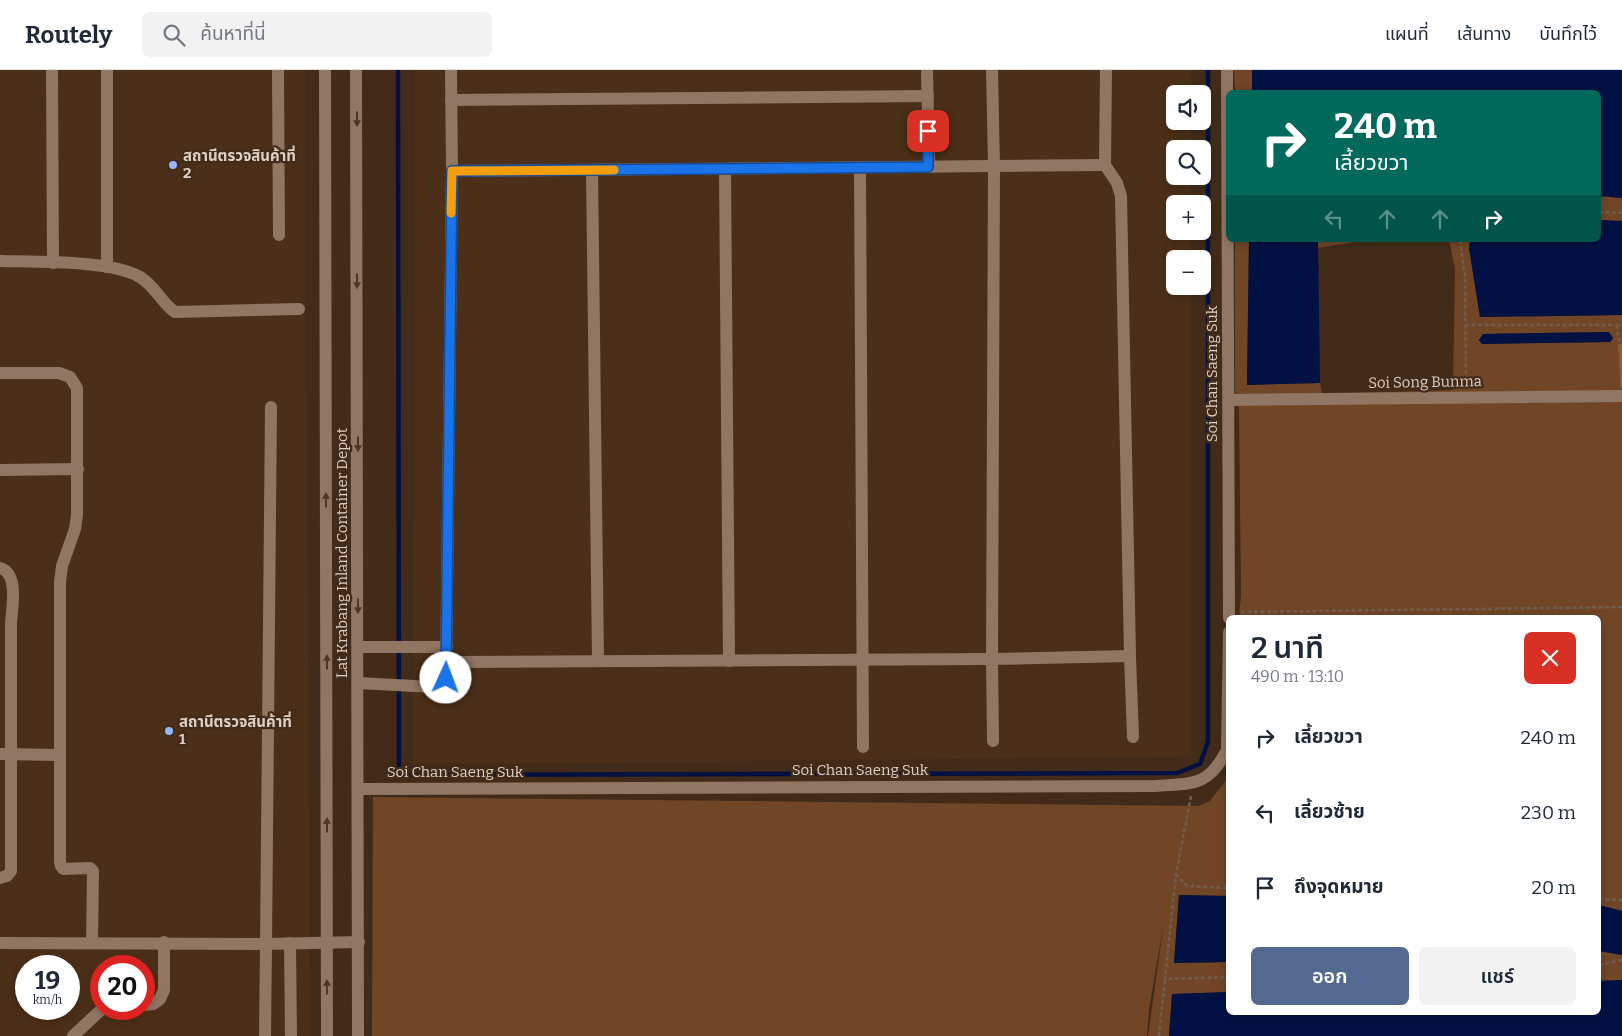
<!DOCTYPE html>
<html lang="th">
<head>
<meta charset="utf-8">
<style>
  body { margin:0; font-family:Bitter,"Noto Sans Thai",serif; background:#f2f2f3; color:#1f2937; height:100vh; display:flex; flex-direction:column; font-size:19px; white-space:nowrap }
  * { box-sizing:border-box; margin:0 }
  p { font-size:16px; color:#747a83 }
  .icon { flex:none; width:28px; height:28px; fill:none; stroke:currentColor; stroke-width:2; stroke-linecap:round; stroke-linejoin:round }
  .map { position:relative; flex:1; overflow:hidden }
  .side { position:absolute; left:1226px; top:545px; width:375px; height:400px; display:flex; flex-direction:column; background:#fff; border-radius:8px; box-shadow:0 2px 8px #0003 }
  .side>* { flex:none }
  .banner { position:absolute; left:1226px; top:20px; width:375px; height:152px; border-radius:8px; box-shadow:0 2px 8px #0003; background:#00695c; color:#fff; overflow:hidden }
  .buttons { position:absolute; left:1166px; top:15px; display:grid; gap:10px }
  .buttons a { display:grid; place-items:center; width:45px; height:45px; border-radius:8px; background:#fff; box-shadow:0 2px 8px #0003; font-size:25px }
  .speed { position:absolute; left:15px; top:885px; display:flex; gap:10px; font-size:25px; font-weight:700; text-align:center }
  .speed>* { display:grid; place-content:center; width:65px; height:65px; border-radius:50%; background:#fff; box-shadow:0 2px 8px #0003; line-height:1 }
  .speed small { font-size:12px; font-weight:400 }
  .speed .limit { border:8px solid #d22; background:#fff; color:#111 }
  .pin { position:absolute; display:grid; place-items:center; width:42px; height:42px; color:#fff; margin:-21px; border-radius:10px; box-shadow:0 2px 8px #0006 }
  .me { position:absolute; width:55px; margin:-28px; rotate:2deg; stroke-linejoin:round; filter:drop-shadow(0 0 4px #0008) }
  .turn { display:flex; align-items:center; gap:18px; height:105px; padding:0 25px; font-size:22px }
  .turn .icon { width:65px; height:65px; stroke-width:2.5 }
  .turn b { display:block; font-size:35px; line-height:42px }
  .lanes { display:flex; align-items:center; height:48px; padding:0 25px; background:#0003; justify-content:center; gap:25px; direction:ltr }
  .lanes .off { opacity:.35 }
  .round { display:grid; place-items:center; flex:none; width:52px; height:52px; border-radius:8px; background:#f2f2f3 }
  .head { display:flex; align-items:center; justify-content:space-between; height:85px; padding:0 25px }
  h1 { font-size:30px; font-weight:600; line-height:38px }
  .cta { display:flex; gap:10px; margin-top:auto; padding:10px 25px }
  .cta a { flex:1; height:58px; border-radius:8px; background:#536990; color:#fff; font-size:20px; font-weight:600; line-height:58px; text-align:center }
  .cta a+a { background:#f2f2f3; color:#1f2937 }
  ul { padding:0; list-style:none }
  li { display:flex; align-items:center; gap:15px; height:75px; padding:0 25px }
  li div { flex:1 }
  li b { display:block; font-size:19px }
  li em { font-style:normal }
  header { display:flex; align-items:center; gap:30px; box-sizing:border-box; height:70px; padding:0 25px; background:#fff; border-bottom:1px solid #e0e1e3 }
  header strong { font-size:24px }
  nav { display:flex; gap:28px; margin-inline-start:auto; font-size:18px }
  .search { width:350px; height:45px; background:#f2f2f3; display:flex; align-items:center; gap:12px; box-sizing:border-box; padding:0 18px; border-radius:8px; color:#747a83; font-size:19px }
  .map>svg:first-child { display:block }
</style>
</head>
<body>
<header>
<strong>Routely</strong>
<div class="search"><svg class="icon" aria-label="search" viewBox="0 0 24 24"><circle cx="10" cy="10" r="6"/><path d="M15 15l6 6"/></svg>ค้นหาที่นี่</div>
<nav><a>แผนที่</a><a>เส้นทาง</a><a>บันทึกไว้</a></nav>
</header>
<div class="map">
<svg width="1622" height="966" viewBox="0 0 1622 966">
  <rect width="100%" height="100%" fill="#422b19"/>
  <g fill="#4c2f18" fill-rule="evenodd">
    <path d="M0,0H305L310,966H0ZM26,896H69V939H26ZM101,896H144V939H101Z"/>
    <path d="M414,0H1191V24H1175V51H1191V79H1175V106H1191V134H1175V161H1191V189H1175V216H1191V687L413,694Z"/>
  </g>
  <g fill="#704626" fill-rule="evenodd">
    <path d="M1234,0H1252V22H1235Z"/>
    <path d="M1599,126L1622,128V151L1599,150Z"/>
    <path d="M1235,170H1249L1247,315L1320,313L1322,324L1453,320L1455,199L1449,170H1470L1469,178L1480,247L1622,245V274H1618L1620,316L1622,317V841L1599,835V548L1239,547L1241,525L1239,340L1235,321ZM1608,262L1613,268L1610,272L1482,274L1479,270L1483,264Z"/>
    <path d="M1318,170H1369L1317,178Z"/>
    <path d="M1229,706V826L1179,825L1174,893L1229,892V922L1172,924L1169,966H1148L1164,852L1149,939L1147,966H372L373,727L1198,736L1210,731Z"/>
    <path d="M1599,881L1622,885V910L1599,911Z"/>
  </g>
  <path fill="#93592a" d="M1618,274H1622V317H1620Z"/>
  <g fill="#011143">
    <path d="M1252,0H1622V128L1599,126V22H1252Z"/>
    <path d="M1599,150L1622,151V245L1480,247L1469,178L1470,170H1599Z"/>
    <path d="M1249,170H1318L1320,313L1247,315Z"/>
    <path d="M1609,262L1613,268L1610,272L1482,274L1479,270L1483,264Z"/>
    <path d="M1179,825L1229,826V892L1174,893Z"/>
    <path d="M1599,835L1622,841V885L1599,881Z"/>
    <path d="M1622,910V966H1169L1172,924L1229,922V942H1599V911Z"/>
  </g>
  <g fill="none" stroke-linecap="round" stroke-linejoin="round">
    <path stroke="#011143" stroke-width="4.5" d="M398,0L399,705L1177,703L1200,694L1208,672V0"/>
    <g stroke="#725d4d" stroke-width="2.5" stroke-dasharray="4 2.5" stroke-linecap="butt">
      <path d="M1599,142L1622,143"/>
      <path d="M1460,170L1465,206L1466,316"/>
      <path d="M1465,255H1622"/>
      <path d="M1617,255L1618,268L1622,274"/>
      <path d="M1241,542L1622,537"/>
      <path d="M1191,726L1176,804L1165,909L1229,907"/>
      <path d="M1176,804L1187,816L1229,818"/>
      <path d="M1599,829L1622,830"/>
      <path d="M1599,895L1622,890"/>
      <path d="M1159,966L1165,909"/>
    </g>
    <g stroke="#917663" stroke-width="12">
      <path d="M52,0L53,193"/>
      <path d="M107,0V197"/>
      <path d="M278,0L279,165"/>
      <path d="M325,0L327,966"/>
      <path d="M356,0L358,966"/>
      <path d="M927,0L929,97"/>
      <path d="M992,0L994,96L992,589L993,671"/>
      <path d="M1106,0L1105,95L1117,113L1121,126L1130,586L1133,667"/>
      <path d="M1227,0L1229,548"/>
      <path d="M451,30L928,26"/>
      <path d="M860,98L863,677"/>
      <path d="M725,99L729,591"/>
      <path d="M592,100L598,591"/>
      <path d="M452,101L1105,95"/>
      <path d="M0,191C35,192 112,190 140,207C155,216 161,232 175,242L299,239"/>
      <path d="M0,303H59L70,307L77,318V445L75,459L62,496L60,512V792L61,796L63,799L90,798L93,801L92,873"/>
      <path d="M1229,330L1622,326"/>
      <path d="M271,337L266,874L359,872"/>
      <path d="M0,400L78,399"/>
      <path d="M0,498C19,503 12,538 11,553V801L7,806L0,808"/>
      <path d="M358,577H447"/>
      <path d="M447,592L992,589L1130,586"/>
      <path d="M358,613L433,617L440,614L446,608L452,101L451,0"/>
      <path d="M0,684L60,685"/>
      <path d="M359,719L1156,716C1193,713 1208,717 1227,680L1229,562"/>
      <path d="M0,873L266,874L265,966"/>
      <path d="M290,873L291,966"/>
      <path d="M144,935L153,934L160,929L164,920V872"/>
      <path d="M73,966L102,939"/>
    </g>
  </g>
  <defs><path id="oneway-solid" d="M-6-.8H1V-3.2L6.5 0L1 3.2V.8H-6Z" transform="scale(1.25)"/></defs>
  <g fill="#4e3624">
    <use href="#oneway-solid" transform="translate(357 49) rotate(90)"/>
    <use href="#oneway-solid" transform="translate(357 211) rotate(90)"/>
    <use href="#oneway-solid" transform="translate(358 374) rotate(90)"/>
    <use href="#oneway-solid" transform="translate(326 430) rotate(-90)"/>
    <use href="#oneway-solid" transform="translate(358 536) rotate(90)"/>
    <use href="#oneway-solid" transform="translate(327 592) rotate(-90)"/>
    <use href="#oneway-solid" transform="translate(327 755) rotate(-90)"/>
    <use href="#oneway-solid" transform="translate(327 917) rotate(-90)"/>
  </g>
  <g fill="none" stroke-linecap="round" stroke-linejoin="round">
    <g stroke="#114b97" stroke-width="12">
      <path id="route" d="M446,608L452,101L928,97V61"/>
    </g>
    <use href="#route" stroke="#1a73e8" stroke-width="9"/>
    <path stroke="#f59e0b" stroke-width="9" d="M451,143L452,101L614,100"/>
  </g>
  <g fill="#93b7fd" stroke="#422b19" stroke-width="2">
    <circle cx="173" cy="95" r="5"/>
    <circle cx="169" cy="661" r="5"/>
  </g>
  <g text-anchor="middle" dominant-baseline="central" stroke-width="4.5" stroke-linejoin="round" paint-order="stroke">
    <g font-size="15" font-weight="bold" fill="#decfc4" stroke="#422b19" text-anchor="start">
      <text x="183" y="86">สถานีตรวจสินค้าที่<tspan x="183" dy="17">2</tspan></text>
      <text x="179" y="652">สถานีตรวจสินค้าที่<tspan x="179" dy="17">1</tspan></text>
    </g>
    <g font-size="15" fill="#decfc4" stroke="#422b19">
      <text transform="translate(1212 304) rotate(-90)">Soi Chan Saeng Suk</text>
      <text transform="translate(1425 312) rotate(-1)">Soi Song Bunma</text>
      <text transform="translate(342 483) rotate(-90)">Lat Krabang Inland Container Depot</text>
      <text x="860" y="700">Soi Chan Saeng Suk</text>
      <text x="455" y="702">Soi Chan Saeng Suk</text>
    </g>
  </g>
</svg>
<div class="buttons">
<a><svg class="icon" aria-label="sound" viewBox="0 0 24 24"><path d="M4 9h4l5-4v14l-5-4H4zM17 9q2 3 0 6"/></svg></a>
<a><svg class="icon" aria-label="search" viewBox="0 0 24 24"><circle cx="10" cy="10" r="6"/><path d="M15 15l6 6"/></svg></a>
<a>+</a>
<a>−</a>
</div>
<div class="speed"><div>19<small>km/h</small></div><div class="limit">20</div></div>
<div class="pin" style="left:928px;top:61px;background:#d93025"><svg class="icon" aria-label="arrive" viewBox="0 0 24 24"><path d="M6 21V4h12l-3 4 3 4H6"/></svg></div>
<svg class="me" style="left:446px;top:608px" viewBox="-20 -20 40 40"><circle r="19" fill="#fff"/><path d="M0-13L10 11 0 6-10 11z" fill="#1a73e8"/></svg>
<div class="banner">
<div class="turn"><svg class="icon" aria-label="right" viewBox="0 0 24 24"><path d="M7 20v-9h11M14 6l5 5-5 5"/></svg><div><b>240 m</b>เลี้ยวขวา</div></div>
<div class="lanes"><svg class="icon off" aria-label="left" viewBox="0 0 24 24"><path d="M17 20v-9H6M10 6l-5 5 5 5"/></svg><svg class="icon off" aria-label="ahead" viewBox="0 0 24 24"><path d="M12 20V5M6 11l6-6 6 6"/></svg><svg class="icon off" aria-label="ahead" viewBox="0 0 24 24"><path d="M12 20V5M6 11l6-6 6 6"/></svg><svg class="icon" aria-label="right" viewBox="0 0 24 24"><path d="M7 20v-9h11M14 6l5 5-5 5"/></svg></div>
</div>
<section class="side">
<div class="head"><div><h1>2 นาที</h1><p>490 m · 13:10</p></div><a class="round" style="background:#d93025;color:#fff"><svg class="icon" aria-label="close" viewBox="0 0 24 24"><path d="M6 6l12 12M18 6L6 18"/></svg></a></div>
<ul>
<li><svg class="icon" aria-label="right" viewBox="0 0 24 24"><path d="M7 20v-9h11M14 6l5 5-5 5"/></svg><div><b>เลี้ยวขวา</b></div><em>240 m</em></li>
<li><svg class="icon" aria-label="left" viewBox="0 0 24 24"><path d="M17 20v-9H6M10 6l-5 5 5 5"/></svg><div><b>เลี้ยวซ้าย</b></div><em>230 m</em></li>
<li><svg class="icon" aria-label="arrive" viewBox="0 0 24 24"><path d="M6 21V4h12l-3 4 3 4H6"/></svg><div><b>ถึงจุดหมาย</b></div><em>20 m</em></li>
</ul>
<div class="cta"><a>ออก</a><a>แชร์</a></div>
</section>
</div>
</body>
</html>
